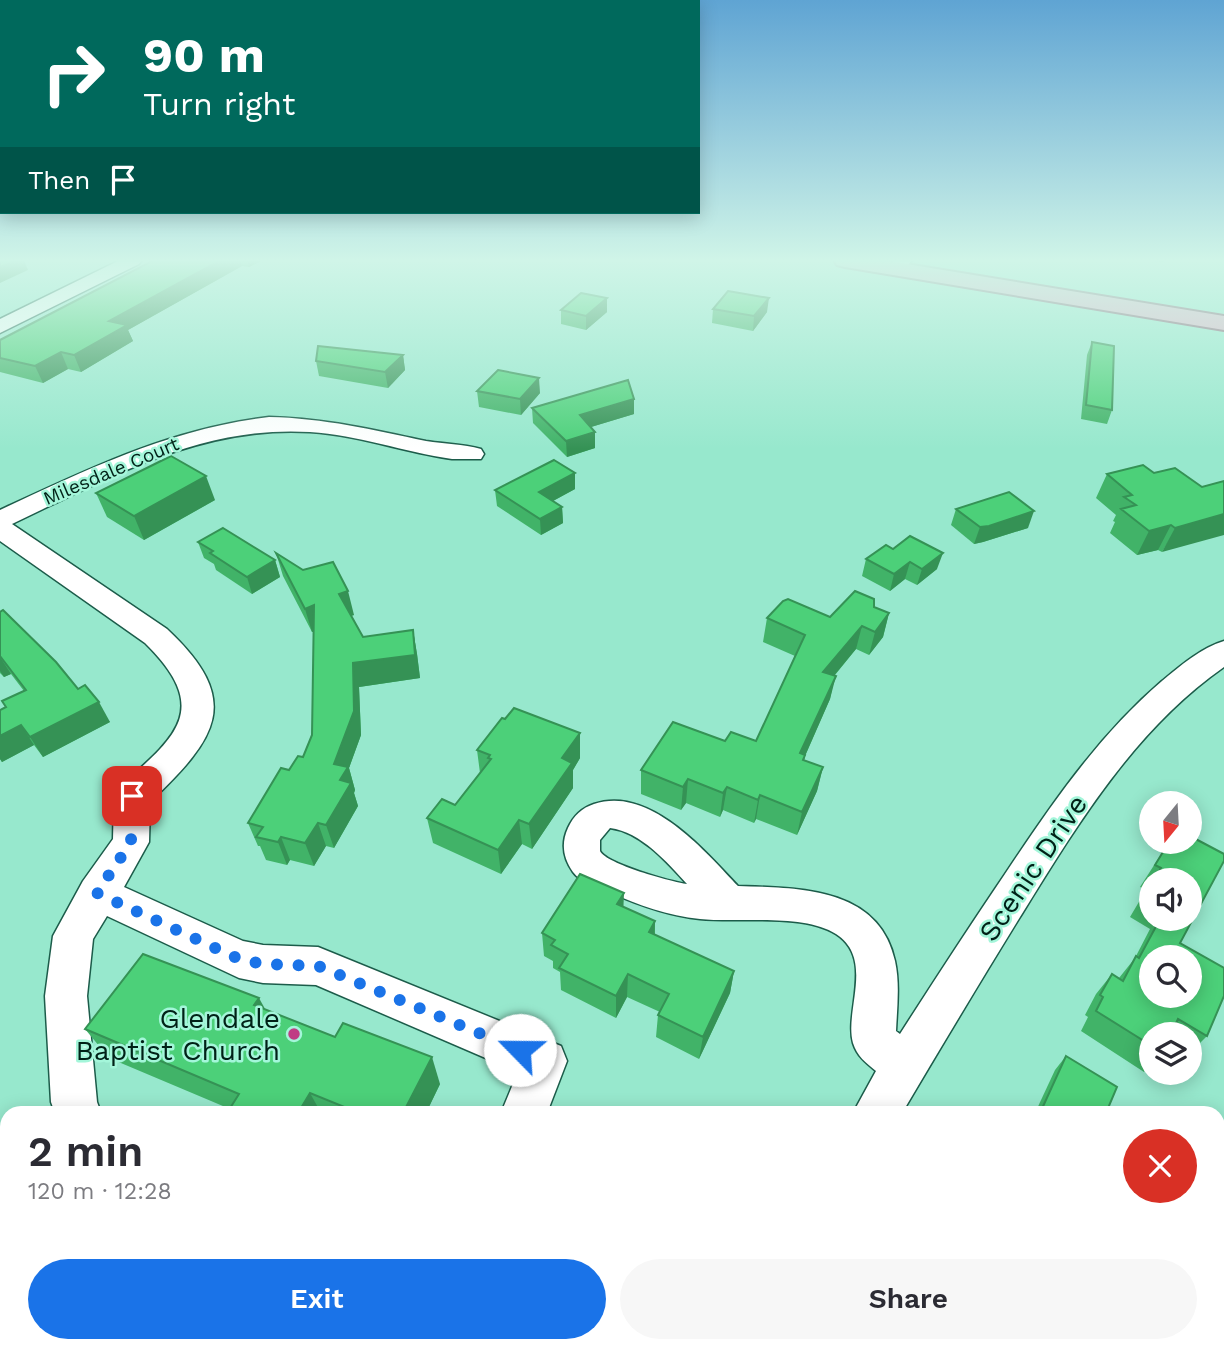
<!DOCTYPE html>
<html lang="en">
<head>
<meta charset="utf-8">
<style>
  body { margin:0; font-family:"Work Sans",sans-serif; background:#f7f7f7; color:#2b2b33; height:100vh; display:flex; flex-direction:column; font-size:26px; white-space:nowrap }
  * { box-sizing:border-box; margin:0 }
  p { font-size:23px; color:#7c7c81 }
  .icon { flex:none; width:38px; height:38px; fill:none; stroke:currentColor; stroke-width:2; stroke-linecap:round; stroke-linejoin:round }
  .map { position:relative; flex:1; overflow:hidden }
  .drawer { position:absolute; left:0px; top:1106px; width:1225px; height:247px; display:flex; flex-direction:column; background:#fff; border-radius:21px 21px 0 0; box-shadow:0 4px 18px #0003 }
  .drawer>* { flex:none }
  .guide { position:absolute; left:0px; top:0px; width:700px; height:214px; box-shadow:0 4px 18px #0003; background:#00695c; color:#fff; overflow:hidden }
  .needle { width:46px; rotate:198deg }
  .controls { position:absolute; left:1139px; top:791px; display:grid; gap:14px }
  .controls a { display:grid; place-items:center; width:63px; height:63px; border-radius:50%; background:#fff; box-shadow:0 4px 18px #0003; font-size:35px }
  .pin { position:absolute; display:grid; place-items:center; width:60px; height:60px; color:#fff; margin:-30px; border-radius:14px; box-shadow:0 4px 10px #0006 }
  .me { position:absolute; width:77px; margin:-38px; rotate:293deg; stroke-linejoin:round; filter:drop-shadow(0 0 5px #0008) }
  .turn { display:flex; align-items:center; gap:24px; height:147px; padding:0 28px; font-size:32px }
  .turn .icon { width:91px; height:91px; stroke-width:2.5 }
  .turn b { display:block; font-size:49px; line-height:60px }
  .then { display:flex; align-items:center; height:66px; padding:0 28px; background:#0003; gap:14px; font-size:26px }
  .round { display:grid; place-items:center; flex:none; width:74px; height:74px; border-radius:37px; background:#f7f7f7 }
  .head { display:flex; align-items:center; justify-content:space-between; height:119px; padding:0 28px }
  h1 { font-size:42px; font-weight:600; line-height:52px }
  .action { display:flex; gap:14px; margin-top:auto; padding:14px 28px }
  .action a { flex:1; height:80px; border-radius:42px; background:#1a73e8; color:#fff; font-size:28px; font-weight:600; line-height:80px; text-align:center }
  .action a+a { background:#f7f7f7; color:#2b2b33 }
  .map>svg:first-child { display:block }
</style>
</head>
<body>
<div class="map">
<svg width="1224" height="1352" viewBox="0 0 1224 1352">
  <rect width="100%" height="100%" fill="#97e8cd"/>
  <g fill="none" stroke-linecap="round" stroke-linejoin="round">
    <g stroke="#1c5c4a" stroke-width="3">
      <g id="minor">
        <path d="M120,260H142L139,264L0,333V319Z"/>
        <path d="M894,260H912L903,272L897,273L888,268Z"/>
        <path d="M269,417C324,418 373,430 426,441C444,444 463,444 481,449L484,454L481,459H452C404,452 358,435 310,432C201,425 107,479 12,524L167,629C244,701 217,738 150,802L149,842L124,887L243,941L263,945L318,947L561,1046L567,1061L547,1113H501L518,1072L316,985L263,983L239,978L107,916L93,939L87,996L97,1102L101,1113H55L51,1102L45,996L53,936L83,881L113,839L114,797L119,787C177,736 212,709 145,643L0,541V510C90,468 170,429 269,417Z"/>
        <path d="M1224,641V667C1134,730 1077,825 1020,917C980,982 941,1047 902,1113H853L876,1071C866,1063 857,1056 853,1043C844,1011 875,959 836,934C803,913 738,923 700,919C668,916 638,905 609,892C596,887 581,883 573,872C563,858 561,843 568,828C574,815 582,808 594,804C649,785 705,851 738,886C799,888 879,887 895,961C900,984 897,1008 896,1031L900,1034C934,981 969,927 1005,874C1051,805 1098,736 1162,681C1180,666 1201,648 1224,641ZM610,828C641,832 667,862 687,884C672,882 606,864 600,851C600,849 600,841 600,840Z"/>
        <path d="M7,1331V1346H56L53,1352H0V1345Z"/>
        <path d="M310,1346H369L366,1352H312Z"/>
        <path d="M708,1346H763L760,1352H705Z"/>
      </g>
    </g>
    <g stroke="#885a71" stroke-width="4">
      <path id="major" d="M834,260H882L1224,316V330L845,267L837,265Z"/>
    </g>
    <use href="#minor" fill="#fff" fill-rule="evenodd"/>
    <use href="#major" fill="#e3afc7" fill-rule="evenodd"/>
  </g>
  <g fill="#41b368" fill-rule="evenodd">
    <path d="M154,260H263L249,267L242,266L128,330L133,341L81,372L68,369L43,383L0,372V340Z"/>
    <path d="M1147,260H1164L1163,262Z"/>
    <path d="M607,298V312L586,330L561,324V310Z"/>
    <path d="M713,309L767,312L753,331L712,323Z"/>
    <path d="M1092,342L1112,410L1107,424L1081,419L1087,355Z"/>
    <path d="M403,355L405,370L388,388L319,376L316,361Z"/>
    <path d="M477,391L540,393L521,415L479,407Z"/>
    <path d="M532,408L634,414L591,427L595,432V448L567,457L533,423Z"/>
    <path d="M1154,473L1202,487L1162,552L1158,550L1137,555L1110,533L1115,522L1113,521L1116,515L1096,498L1107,474Z"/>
    <path d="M575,489L553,501L562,507L563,523L541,535L497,506L495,490Z"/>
    <path d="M96,493L215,500L144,540L107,517Z"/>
    <path d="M956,509L1028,528L983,542L974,544L951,525Z"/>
    <path d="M198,542L275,560L280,577L252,594L216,570L214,564L204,558Z"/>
    <path d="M886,545L937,569L917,585L905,579L890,591L862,576L866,559Z"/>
    <path d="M276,553L354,615L351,616L363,637L413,630L417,654L420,678L359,687L361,735L349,768L355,790L354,793L358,806L334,848L326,846L314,866L290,860L287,865L266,860L260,846H258L248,823L289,770L303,757L312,735L314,632H312L283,576Z"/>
    <path d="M874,607L889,613L883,637L869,655L856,649L835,675L830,699L805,756L804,760L823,767L817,791L797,835L756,819L754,823L723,810L720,817L686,803L681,810L641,794V770L725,741H756L795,656L763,642L767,618L830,617Z"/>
    <path d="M0,612L78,689L110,722L43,757L34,745L2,762L0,759V710L6,707L24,691L11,674L4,677L0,673Z"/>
    <path d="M477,750L580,758L573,770V788L532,849L522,844L501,874L433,843L427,818L455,805L480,773Z"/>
    <path d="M1190,836L1224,854V861L1180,943L1224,968V996L1207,1036L1190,1053V1034H1152V1064L1144,1072L1081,1031L1088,1017L1085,1015L1096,994L1112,974L1119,978L1135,958L1150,929L1130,917L1146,890L1140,887L1169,842L1174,843V842H1190ZM1152,880H1190V919H1152ZM1152,957H1190V996H1152Z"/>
    <path d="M623,907L655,921V935L734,971L730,993L699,1059L656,1037L658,1015L660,1012L627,997L616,1018L561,990L560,972L553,968V961L544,956L542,933Z"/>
    <path d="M266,1010L440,1084L426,1113H227L230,1109L109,1058L85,1029Z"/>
    <path d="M1066,1056L1106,1113H1035L1055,1070Z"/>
    <path d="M929,1346H1020L1017,1352H936Z"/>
  </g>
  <g fill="#359255">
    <path d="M16,260H24L28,270L0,283V267Z"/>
    <path d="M221,260H240L242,266L128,330L133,341L81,372L74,355L109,321Z"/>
    <path d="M247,260H263L249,267Z"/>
    <path d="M607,298V312L586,330V316Z"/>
    <path d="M769,298L767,312L753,331L754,316Z"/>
    <path d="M61,352L68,369L43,383L35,366Z"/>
    <path d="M403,355L405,370L388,388L385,372Z"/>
    <path d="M539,378L540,393L521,415L520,399Z"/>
    <path d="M634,399V414L581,430L580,415Z"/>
    <path d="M595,432V448L567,457L566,441Z"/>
    <path d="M575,473V489L540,508L539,492Z"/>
    <path d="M206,476L215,500L144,540L134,516Z"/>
    <path d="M562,507L563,523L541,535L540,519Z"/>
    <path d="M1034,511L1028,528L983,542L974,544L980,527Z"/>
    <path d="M1224,514V535L1162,552L1175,528Z"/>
    <path d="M1171,525L1158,550L1137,555L1149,531Z"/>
    <path d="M943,553L937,569L917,585L922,569Z"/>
    <path d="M275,560L280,577L252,594L247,577Z"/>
    <path d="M910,562L905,579L890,591L894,574Z"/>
    <path d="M348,591L354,615L346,617L339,594Z"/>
    <path d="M314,605L321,629L312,632L305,609Z"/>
    <path d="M889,613L883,637L869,655L875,632Z"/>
    <path d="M862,626L856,649L818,695L823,672Z"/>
    <path d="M413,630L417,654L420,678L359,687L361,735L349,768L355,790L354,793L358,806L334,848L326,825L334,764L353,663Z"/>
    <path d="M0,657L11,674L4,677L0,671Z"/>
    <path d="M836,676L830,699L805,756L800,779V753Z"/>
    <path d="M99,702L110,722L43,757L30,737Z"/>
    <path d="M21,725L34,745L2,762L0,759V736Z"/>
    <path d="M580,733V758L573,770V788L532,849L529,824L562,758Z"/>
    <path d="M823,767L817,791L797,835L802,812Z"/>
    <path d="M688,779L686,803L681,810L683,787Z"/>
    <path d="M727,787L723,810L720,817L723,793Z"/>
    <path d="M760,795L756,819L754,823L758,800Z"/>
    <path d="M519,820L522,844L501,874L498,850Z"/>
    <path d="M318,823L326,846L314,866L305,843Z"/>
    <path d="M281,837L290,860L287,865L278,842Z"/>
    <path d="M624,893L623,917L617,904Z"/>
    <path d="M655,921L654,945L649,932Z"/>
    <path d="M734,971L730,993L699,1059L703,1037Z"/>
    <path d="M628,974L627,997L616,1018V996Z"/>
    <path d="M259,998L275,1027L254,1005Z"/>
    <path d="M432,1057L440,1084L426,1113H403Z"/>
    <path d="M310,1093L321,1113H298Z"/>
  </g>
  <g fill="#4cd079" stroke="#359255" stroke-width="2" fill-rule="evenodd">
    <path d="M0,260H16L0,267Z"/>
    <path d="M154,260H221L109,321L127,325L74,355L61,352L35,366L0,358V340Z"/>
    <path d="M728,291L769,298L754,316L713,309Z"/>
    <path d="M581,293L607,298L586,316L561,310Z"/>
    <path d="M1092,342L1114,346L1112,410L1086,405Z"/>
    <path d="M318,346L403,355L385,372L316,361Z"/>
    <path d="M498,370L539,378L520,399L477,391Z"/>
    <path d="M628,380L634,399L580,415L595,432L566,441L532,408Z"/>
    <path d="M171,456L206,476L134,516L96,493Z"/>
    <path d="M554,460L575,473L539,492L562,507L540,519L495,490Z"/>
    <path d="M1143,465L1154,473L1175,468L1202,487L1224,481V514L1175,528L1171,525L1149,531L1121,509L1136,505L1124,497L1132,495L1107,474Z"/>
    <path d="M1009,492L1034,511L989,526L980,527L956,509Z"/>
    <path d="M223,528L275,560L247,577L210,553L213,551L198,542Z"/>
    <path d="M910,536L943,553L922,569L910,562L894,574L866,559L886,545L893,549Z"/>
    <path d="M276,553L303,570L333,562L348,591L339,594L363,637L413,630L415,655L353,663L354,711L334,764L348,767L340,780L351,783L326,825L318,823L305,843L281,837L278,842L256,837L263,827L248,823L281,768L289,770L298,756L303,757L312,735L314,605L305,609Z"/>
    <path d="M855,591L874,599V607L889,613L875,632L862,626L823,672L836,676L800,753L805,755L803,760L823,767L802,812L760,795L758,800L727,787L723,793L688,779L683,787L641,770L673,722L725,741L731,732L756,741L805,635L767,618L783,601L788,599L830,617Z"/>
    <path d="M3,610L56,662L78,689L85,685L99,702L30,737L21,725L0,736V710L6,707L2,701L26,690L0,656V612Z"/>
    <path d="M514,708L580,733L562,758L572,763L529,824L519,820L498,850L427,818L442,799L455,805L491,759L488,758L490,755L477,750L502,718L505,719Z"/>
    <path d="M1190,836L1224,854V861L1180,943L1224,968V996L1207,1036L1178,1019L1171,1034H1152V1046L1096,1011L1103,997L1100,995L1112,974L1123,981L1136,956L1139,958L1160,919H1190V880H1154L1161,868L1155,865L1169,842L1175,843L1176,842H1190ZM1152,957H1190V996H1152Z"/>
    <path d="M580,874L624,893L617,904L655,921L649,932L734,971L703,1037L658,1015L669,994L628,974L616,996L559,968L568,954L551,945L555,940L542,933Z"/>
    <path d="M1152,885V900L1145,896Z"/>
    <path d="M143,954L259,998L254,1005L335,1037L343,1023L432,1057L403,1113H359L310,1093L298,1113H227L239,1094L85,1029Z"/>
    <path d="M1066,1056L1117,1087L1106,1113H1040Z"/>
    <path d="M959,1346H1020L1017,1352H966Z"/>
  </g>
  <linearGradient id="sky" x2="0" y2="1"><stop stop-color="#5fa4d3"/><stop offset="0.58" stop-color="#d0f5e8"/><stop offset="1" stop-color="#d0f5e8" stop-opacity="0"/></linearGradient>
  <rect width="1224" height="449" fill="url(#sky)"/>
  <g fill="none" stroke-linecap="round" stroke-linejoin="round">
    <path stroke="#1a73e8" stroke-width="12" stroke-dasharray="0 21.6" d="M132,796L131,842L97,893L239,959L263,964L318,966L520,1050"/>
  </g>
  <circle fill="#c03d84" stroke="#a4f6da" stroke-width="2.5" cx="294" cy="1034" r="7"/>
  <g text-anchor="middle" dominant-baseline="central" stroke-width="5" stroke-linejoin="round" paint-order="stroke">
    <g font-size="19" fill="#002117" stroke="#a4f6da">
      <text transform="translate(111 471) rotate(-23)">Milesdale Court</text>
    </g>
    <g font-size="28" fill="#002117" stroke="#a4f6da">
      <text transform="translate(1033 868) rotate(-56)">Scenic Drive</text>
    </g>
    <g font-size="28" fill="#002117" stroke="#a4f6da" text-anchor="end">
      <text x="280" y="1018">Glendale<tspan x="280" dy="32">Baptist Church</tspan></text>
    </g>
  </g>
</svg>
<div class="controls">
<a><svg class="needle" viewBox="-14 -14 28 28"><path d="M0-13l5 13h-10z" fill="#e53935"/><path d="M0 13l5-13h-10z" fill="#7c7c81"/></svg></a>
<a><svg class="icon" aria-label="sound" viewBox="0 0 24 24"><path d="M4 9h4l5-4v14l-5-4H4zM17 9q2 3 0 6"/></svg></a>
<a><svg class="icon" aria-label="search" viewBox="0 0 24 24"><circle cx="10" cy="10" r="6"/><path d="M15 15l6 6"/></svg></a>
<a><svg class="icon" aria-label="layers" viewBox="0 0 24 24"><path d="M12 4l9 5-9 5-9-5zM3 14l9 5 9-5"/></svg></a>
</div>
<div class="pin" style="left:132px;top:796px;background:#d93025"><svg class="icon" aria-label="arrive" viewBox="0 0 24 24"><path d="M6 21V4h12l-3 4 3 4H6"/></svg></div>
<svg class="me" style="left:520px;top:1050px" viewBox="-20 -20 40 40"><circle r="19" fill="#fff"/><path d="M0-13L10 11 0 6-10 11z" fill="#1a73e8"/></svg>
<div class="guide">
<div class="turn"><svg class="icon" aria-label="right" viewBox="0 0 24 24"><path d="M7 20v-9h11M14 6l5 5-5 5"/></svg><div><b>90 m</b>Turn right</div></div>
<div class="then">Then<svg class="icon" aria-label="arrive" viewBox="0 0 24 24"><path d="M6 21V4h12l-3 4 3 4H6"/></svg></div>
</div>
<section class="drawer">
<div class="head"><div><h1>2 min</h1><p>120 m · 12:28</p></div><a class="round" style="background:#d93025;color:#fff"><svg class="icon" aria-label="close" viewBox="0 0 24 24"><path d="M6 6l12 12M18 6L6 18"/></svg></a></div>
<div class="action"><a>Exit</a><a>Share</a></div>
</section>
</div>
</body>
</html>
